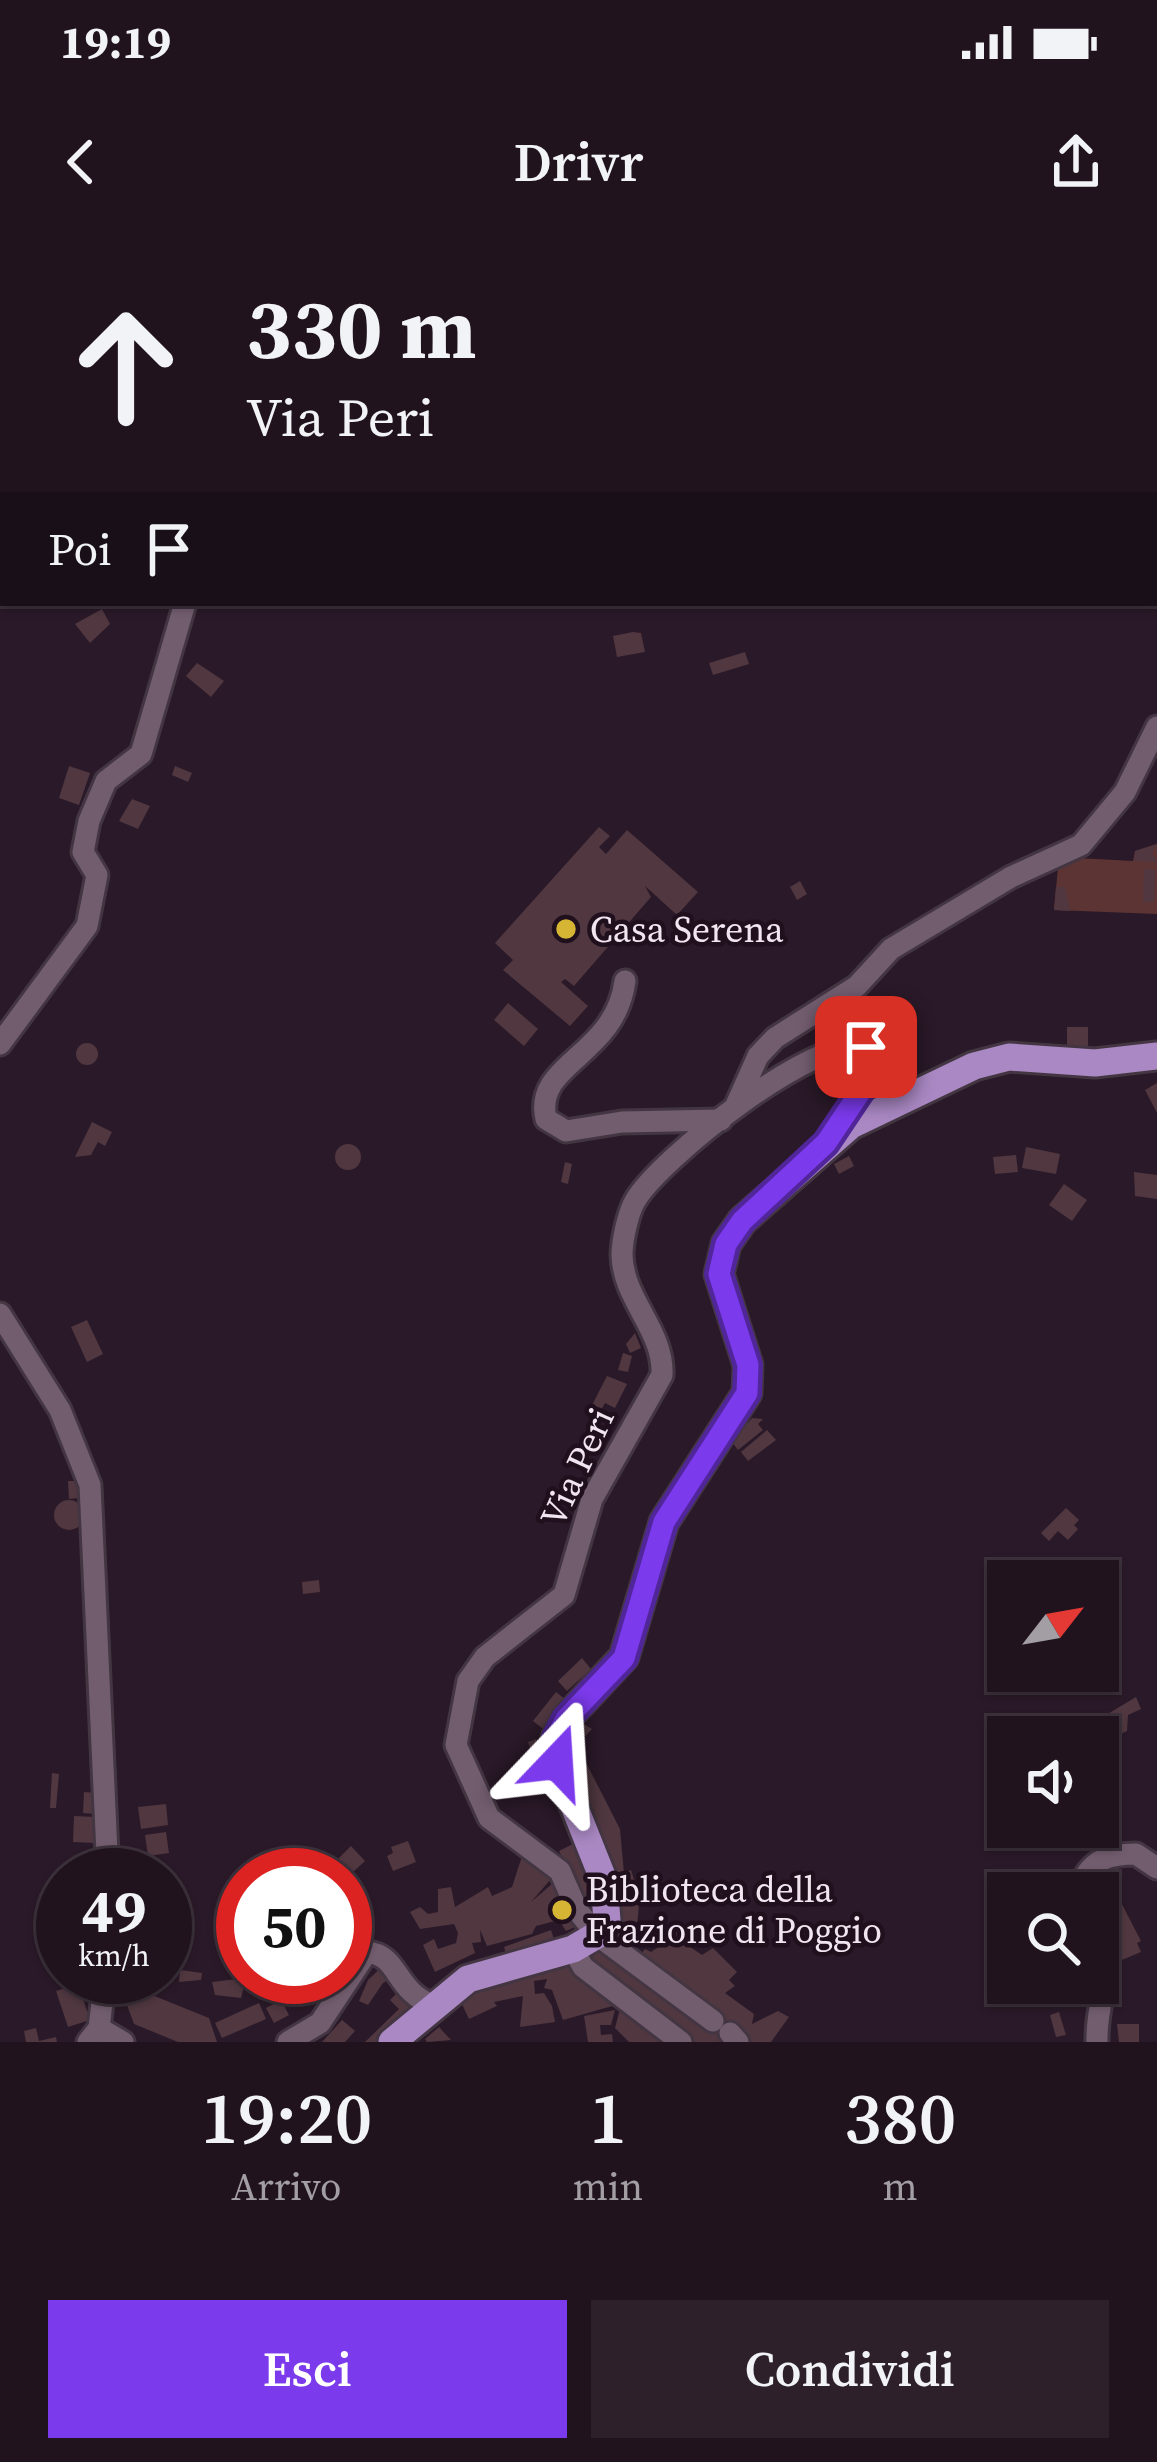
<!DOCTYPE html>
<html lang="it">
<head>
<meta charset="utf-8">
<style>
  body { margin:0; font-family:"Source Serif 4",serif; background:#2d202b; color:#f1f3f6; height:100vh; display:flex; flex-direction:column; font-size:45px; white-space:nowrap }
  * { box-sizing:border-box; margin:0 }
  p { font-size:39px; color:#a29ea4 }
  .icon { flex:none; width:66px; height:66px; fill:none; stroke:currentColor; stroke-width:2; stroke-linecap:round; stroke-linejoin:round }
  .map { position:relative; height:1802px; overflow:hidden }
  .side { display:flex; flex-direction:column; background:#20131e; flex:1 }
  .side>* { flex:none }
  .banner { position:absolute; left:0px; top:0px; width:1158px; height:366px; box-shadow:0 3px 9px #0004,0 0 0 3px #3d323c; background:#20131e; color:#f1f3f6; overflow:hidden }
  .needle { width:78px; rotate:59deg }
  .tools { position:absolute; left:987px; top:1320px; display:grid; gap:24px }
  .tools a { display:grid; place-items:center; width:132px; height:132px; border-radius:0px; background:#20131e; box-shadow:0 3px 9px #0004,0 0 0 3px #3d323c; font-size:60px }
  .speed { position:absolute; left:36px; top:1608px; display:flex; gap:24px; font-size:60px; font-weight:700; text-align:center }
  .speed>* { display:grid; place-content:center; width:156px; height:156px; border-radius:50%; background:#20131e; box-shadow:0 3px 9px #0004,0 0 0 3px #3d323c; line-height:1 }
  .speed small { font-size:30px; font-weight:400 }
  .speed .limit { border:18px solid #d22; background:#fff; color:#111 }
  .pin { position:absolute; display:grid; place-items:center; width:102px; height:102px; color:#fff; margin:-51px; border-radius:24px; box-shadow:0 6px 18px #0006 }
  .me { position:absolute; width:132px; margin:-66px; rotate:20deg; stroke-linejoin:round; filter:drop-shadow(0 0 9px #0008) }
  .turn { display:flex; align-items:center; gap:42px; height:252px; padding:0 48px; font-size:54px }
  .turn .icon { width:156px; height:156px; stroke-width:2.5 }
  .turn b { display:block; font-size:84px; line-height:102px }
  .then { display:flex; align-items:center; height:114px; padding:0 48px; background:#0003; gap:24px; font-size:45px }
  .eta { display:flex; justify-content:space-evenly; align-items:center; height:204px; text-align:center }
  .eta b { font-size:72px; font-weight:600; line-height:84px }
  .cta { display:flex; gap:24px; margin-top:auto; padding:24px 48px }
  .cta a { flex:1; height:138px; border-radius:0px; background:#7c3aed; color:#fff; font-size:48px; font-weight:600; line-height:138px; text-align:center }
  .cta a+a { background:#2d202b; color:#f1f3f6 }
  .status { display:flex; justify-content:space-between; align-items:center; height:84px; padding:0 60px; background:#20131e; direction:ltr }
  .status svg { height:33px; fill:currentColor }
  header { display:flex; justify-content:space-between; align-items:center; height:156px; padding:0 48px; background:#20131e; font-size:54px; font-weight:600 }
  .map>svg:first-child { display:block }
</style>
</head>
<body>
<div class="status"><b>19:19</b><svg viewBox="0 0 49 12"><path d="M0 12V9h3v3zM5 12V6h3v6zM10 12V3h3v9zM15 12V0h3v12zM26 1h20v11H26zM47 4h2v5h-2z"/></svg></div>
<header><svg class="icon" aria-label="back" viewBox="0 0 24 24"><path d="M15 5l-7 7 7 7"/></svg>Drivr<svg class="icon" aria-label="share" viewBox="0 0 24 24"><path d="M12 15V3M7 8l5-5 5 5M5 13v7h14v-7"/></svg></header>
<div class="map">
<svg width="1157" height="1802" viewBox="0 0 1157 1802">
  <rect width="100%" height="100%" fill="#2a1928"/>
  <path fill="#5c3434" d="M1157,604V674L1054,670L1059,617L1133,621L1135,611Z"/>
  <g fill="#503740">
    <path d="M102,369L110,384L90,403L75,384Z"/>
    <path d="M633,392L641,393L645,412L617,417L613,396Z"/>
    <path d="M745,412L749,424L713,435L709,423Z"/>
    <path d="M197,423L224,441L211,457L186,436Z"/>
    <path d="M69,526L90,533L79,565L59,558Z"/>
    <path d="M175,526L192,533L188,542L172,535Z"/>
    <path d="M132,559L150,566L138,589L119,581Z"/>
    <path d="M599,587L610,596L599,607L606,614L627,590L698,652L677,675L645,646L651,657L574,746L565,739L561,742L588,766L570,786L503,730L513,720L495,703Z"/>
    <path d="M1157,604L1152,613L1157,622L1134,621L1135,611Z"/>
    <path d="M1144,629L1155,630L1154,662H1143Z"/>
    <path d="M800,641L807,654L797,660L790,647Z"/>
    <path d="M1056,647H1065L1070,671L1054,670Z"/>
    <path d="M508,763L538,789L524,806L494,780Z"/>
    <rect x="1067" y="787" width="21" height="20"/>
    <circle cx="87" cy="814" r="11"/>
    <path d="M1157,843V873L1145,850Z"/>
    <path d="M92,882L112,892L105,906L98,902L91,915L75,917Z"/>
    <circle cx="348" cy="917" r="13"/>
    <path d="M1026,907L1060,914L1056,934L1022,928Z"/>
    <path d="M1016,915L1018,932L995,934L993,917Z"/>
    <path d="M849,916L854,926L839,934L834,924Z"/>
    <path d="M565,922L572,924L568,944L561,942Z"/>
    <path d="M1134,932L1157,935V959L1135,956Z"/>
    <path d="M1064,944L1087,960L1072,981L1049,965Z"/>
    <path d="M87,1080L103,1114L87,1122L71,1087Z"/>
    <path d="M635,1093L641,1108L630,1113L626,1104Z"/>
    <path d="M623,1113L632,1116L628,1132L618,1130Z"/>
    <path d="M607,1136L627,1144L615,1168L605,1163L599,1174L590,1169Z"/>
    <path d="M752,1178L763,1179L758,1184L763,1190L738,1210L731,1201Z"/>
    <path d="M767,1190L776,1200L748,1221L741,1212Z"/>
    <path d="M68,1241H77L78,1258L69,1259Z"/>
    <circle cx="69" cy="1275" r="15"/>
    <path d="M1066,1268L1079,1280L1074,1285L1078,1289L1068,1300L1058,1291L1049,1301L1041,1293Z"/>
    <path d="M319,1340L320,1352L303,1354L302,1342Z"/>
    <path d="M582,1418L591,1429L567,1451L558,1441Z"/>
    <path d="M556,1452L570,1463L547,1492L533,1481Z"/>
    <path d="M1136,1457L1141,1469L1128,1475L1127,1491L1112,1498L1108,1489L1101,1493L1096,1481Z"/>
    <path d="M577,1480L592,1489L577,1505L566,1499Z"/>
    <path d="M536,1499L541,1513L533,1517L528,1502Z"/>
    <path d="M579,1509L620,1589L624,1633L631,1630L637,1649L630,1651L632,1657L640,1654L635,1708L613,1700L618,1679L586,1562L565,1513Z"/>
    <path d="M547,1515L559,1542L545,1549L535,1521Z"/>
    <path d="M52,1533L59,1534L56,1568H50Z"/>
    <path d="M84,1552L97,1553L96,1574L83,1573Z"/>
    <path d="M166,1564L168,1585L141,1589L138,1567Z"/>
    <path d="M74,1576L96,1577L95,1603L73,1602Z"/>
    <path d="M166,1592L169,1613L148,1616L145,1595Z"/>
    <path d="M581,1600L604,1658L585,1662L559,1611Z"/>
    <path d="M408,1601L416,1622L393,1631L387,1616L393,1613L391,1607Z"/>
    <path d="M351,1606L365,1621L351,1634L338,1619Z"/>
    <path d="M524,1610L557,1632L531,1662L559,1638L575,1687L566,1691L559,1680L536,1686L532,1694L487,1706L480,1690L481,1702L472,1703L475,1713L435,1732L423,1705L434,1699L438,1709L456,1703L458,1693L454,1684L420,1689L410,1672L420,1667L428,1674L438,1672V1649L451,1647L455,1667L488,1647L492,1656L512,1647Z"/>
    <path d="M55,1636H63V1695H54Z"/>
    <path d="M1112,1645L1141,1701L1137,1703L1141,1712L1117,1722L1098,1678V1651Z"/>
    <path d="M233,1652L243,1653V1681L234,1680Z"/>
    <path d="M353,1661L372,1674L351,1704L345,1699L350,1678L345,1672Z"/>
    <path d="M688,1683L710,1692L704,1707L682,1696L686,1704L702,1715L713,1708L737,1732L729,1740L735,1746L725,1753L754,1774L752,1784L778,1771L789,1777L771,1802H686L587,1724L603,1704L635,1721L645,1709L651,1712L666,1702L662,1689Z"/>
    <path d="M551,1690L555,1702L507,1717L504,1707Z"/>
    <path d="M577,1718L590,1747L597,1754L610,1751L616,1765L563,1780L552,1750L544,1748L547,1739L534,1741L535,1754L544,1753L552,1766L555,1782L520,1787L523,1756L494,1762L497,1766L469,1779L460,1760L501,1738Z"/>
    <path d="M386,1723L395,1736L383,1743L368,1765L359,1761L368,1740Z"/>
    <path d="M180,1730L202,1733L201,1740L179,1742Z"/>
    <path d="M250,1737H266L271,1745L258,1752Z"/>
    <path d="M300,1737H316L331,1747L313,1765L293,1744Z"/>
    <path d="M246,1738L241,1758L215,1755L212,1742Z"/>
    <path d="M78,1744L90,1780L68,1787L56,1751Z"/>
    <path d="M401,1749L424,1774L386,1802H365L399,1769L390,1760Z"/>
    <path d="M147,1753L209,1778L217,1802H178L134,1784L127,1765Z"/>
    <path d="M281,1760L289,1775L274,1783L266,1768Z"/>
    <path d="M259,1763L266,1779L222,1798L215,1783Z"/>
    <path d="M621,1765L670,1802H629L615,1788Z"/>
    <path d="M615,1770L611,1785H600L601,1795L612,1794L613,1802H588L584,1776Z"/>
    <path d="M1059,1772L1066,1795L1056,1797L1050,1775Z"/>
    <path d="M342,1780L355,1791L345,1802H322Z"/>
    <path d="M1117,1784H1139V1802H1119Z"/>
    <path d="M439,1787L451,1800L427,1802L425,1799Z"/>
    <path d="M36,1788L39,1801L56,1797L57,1802H26L24,1791Z"/>
  </g>
  <g fill="none" stroke-linecap="round" stroke-linejoin="round">
    <path stroke="#483846" stroke-width="33" stroke-dasharray="33 16" stroke-linecap="butt" d="M1143,0L1147,3"/>
    <g stroke="#433642" stroke-width="27">
      <g id="minor">
        <path d="M625,741C615,817 533,823 546,879L566,891L622,882L721,880"/>
        <path d="M0,804L87,686L97,635L83,612L89,581L106,541L141,514L185,363"/>
        <path d="M736,865L758,816L775,798L857,746L891,709L1011,637L1081,605L1125,552L1157,487"/>
        <path d="M0,1074L60,1170L90,1245L108,1635"/>
        <path d="M1084,1653L1081,1644C1092,1619 1109,1614 1136,1614L1157,1628"/>
        <path d="M573,1709L583,1727L681,1802"/>
        <path d="M713,1781L597,1695L577,1670L560,1631L489,1578L456,1505L468,1441L485,1417L564,1355L592,1259L662,1135C664,1090 623,1060 622,1015C622,1001 628,973 635,961C659,919 818,793 866,807L877,827C869,847 840,877 826,902"/>
        <path d="M99,1788L123,1802"/>
        <path d="M730,1793L738,1802"/>
        <path d="M88,1802L99,1788L105,1737"/>
        <path d="M288,1802L320,1783L367,1712C400,1715 394,1752 435,1766"/>
        <path d="M1097,1802C1096,1751 1117,1742 1098,1691"/>
      </g>
    </g>
    <g stroke="#433642" stroke-width="33">
      <path id="major" d="M392,1802L468,1739L573,1709L597,1695L607,1681L604,1641L557,1523L556,1498L566,1479L624,1417L664,1282L747,1153L748,1125L719,1034L726,1004L742,981L851,885L974,826L1009,817L1095,823L1157,816"/>
    </g>
    <use href="#minor" stroke="#725d6f" stroke-width="21"/>
    <use href="#major" stroke="#aa88c3" stroke-width="27"/>
  </g>
  <g fill="none" stroke-linecap="round" stroke-linejoin="round">
    <g stroke="#51269a" stroke-width="30">
      <path id="route" d="M557,1522L556,1498L566,1479L624,1418L664,1282L747,1153L748,1125L719,1034L726,1004L742,981L826,903L877,827L866,807"/>
    </g>
    <use href="#route" stroke="#7c3aed" stroke-width="21"/>
  </g>
  <g fill="#d6b534" stroke="#20101e" stroke-width="4.5">
    <circle cx="566" cy="689" r="12"/>
    <circle cx="562" cy="1670" r="12"/>
  </g>
  <g text-anchor="middle" dominant-baseline="central" stroke-width="9" stroke-linejoin="round" paint-order="stroke">
    <g font-size="36" fill="#f1e5ef" stroke="#20101e" text-anchor="start">
      <text x="590" y="689">Casa Serena</text>
      <text x="586" y="1649">Biblioteca della<tspan x="586" dy="41">Frazione di Poggio</tspan></text>
    </g>
    <g font-size="36" fill="#f1e5ef" stroke="#20101e">
      <text transform="translate(577 1227) rotate(-65)">Via Peri</text>
    </g>
  </g>
</svg>
<div class="tools">
<a><svg class="needle" viewBox="-14 -14 28 28"><path d="M0-13l5 13h-10z" fill="#e53935"/><path d="M0 13l5-13h-10z" fill="#a29ea4"/></svg></a>
<a><svg class="icon" aria-label="sound" viewBox="0 0 24 24"><path d="M4 9h4l5-4v14l-5-4H4zM17 9q2 3 0 6"/></svg></a>
<a><svg class="icon" aria-label="search" viewBox="0 0 24 24"><circle cx="10" cy="10" r="6"/><path d="M15 15l6 6"/></svg></a>
</div>
<div class="speed"><div>49<small>km/h</small></div><div class="limit">50</div></div>
<div class="pin" style="left:866px;top:807px;background:#d93025"><svg class="icon" aria-label="arrive" viewBox="0 0 24 24"><path d="M6 21V4h12l-3 4 3 4H6"/></svg></div>
<svg class="me" style="left:557px;top:1522px" viewBox="-20 -20 40 40"><path d="M0-17L14 15 0 8-14 15z" fill="#7c3aed" stroke="#fff" stroke-width="4"/></svg>
<div class="banner">
<div class="turn"><svg class="icon" aria-label="ahead" viewBox="0 0 24 24"><path d="M12 20V5M6 11l6-6 6 6"/></svg><div><b>330 m</b>Via Peri</div></div>
<div class="then">Poi<svg class="icon" aria-label="arrive" viewBox="0 0 24 24"><path d="M6 21V4h12l-3 4 3 4H6"/></svg></div>
</div>
</div>
<section class="side">
<div class="eta">
<div><b>19:20</b><p>Arrivo</p></div>
<div><b>1</b><p>min</p></div>
<div><b>380</b><p>m</p></div>
</div>
<div class="cta"><a>Esci</a><a>Condividi</a></div>
</section>
</body>
</html>
